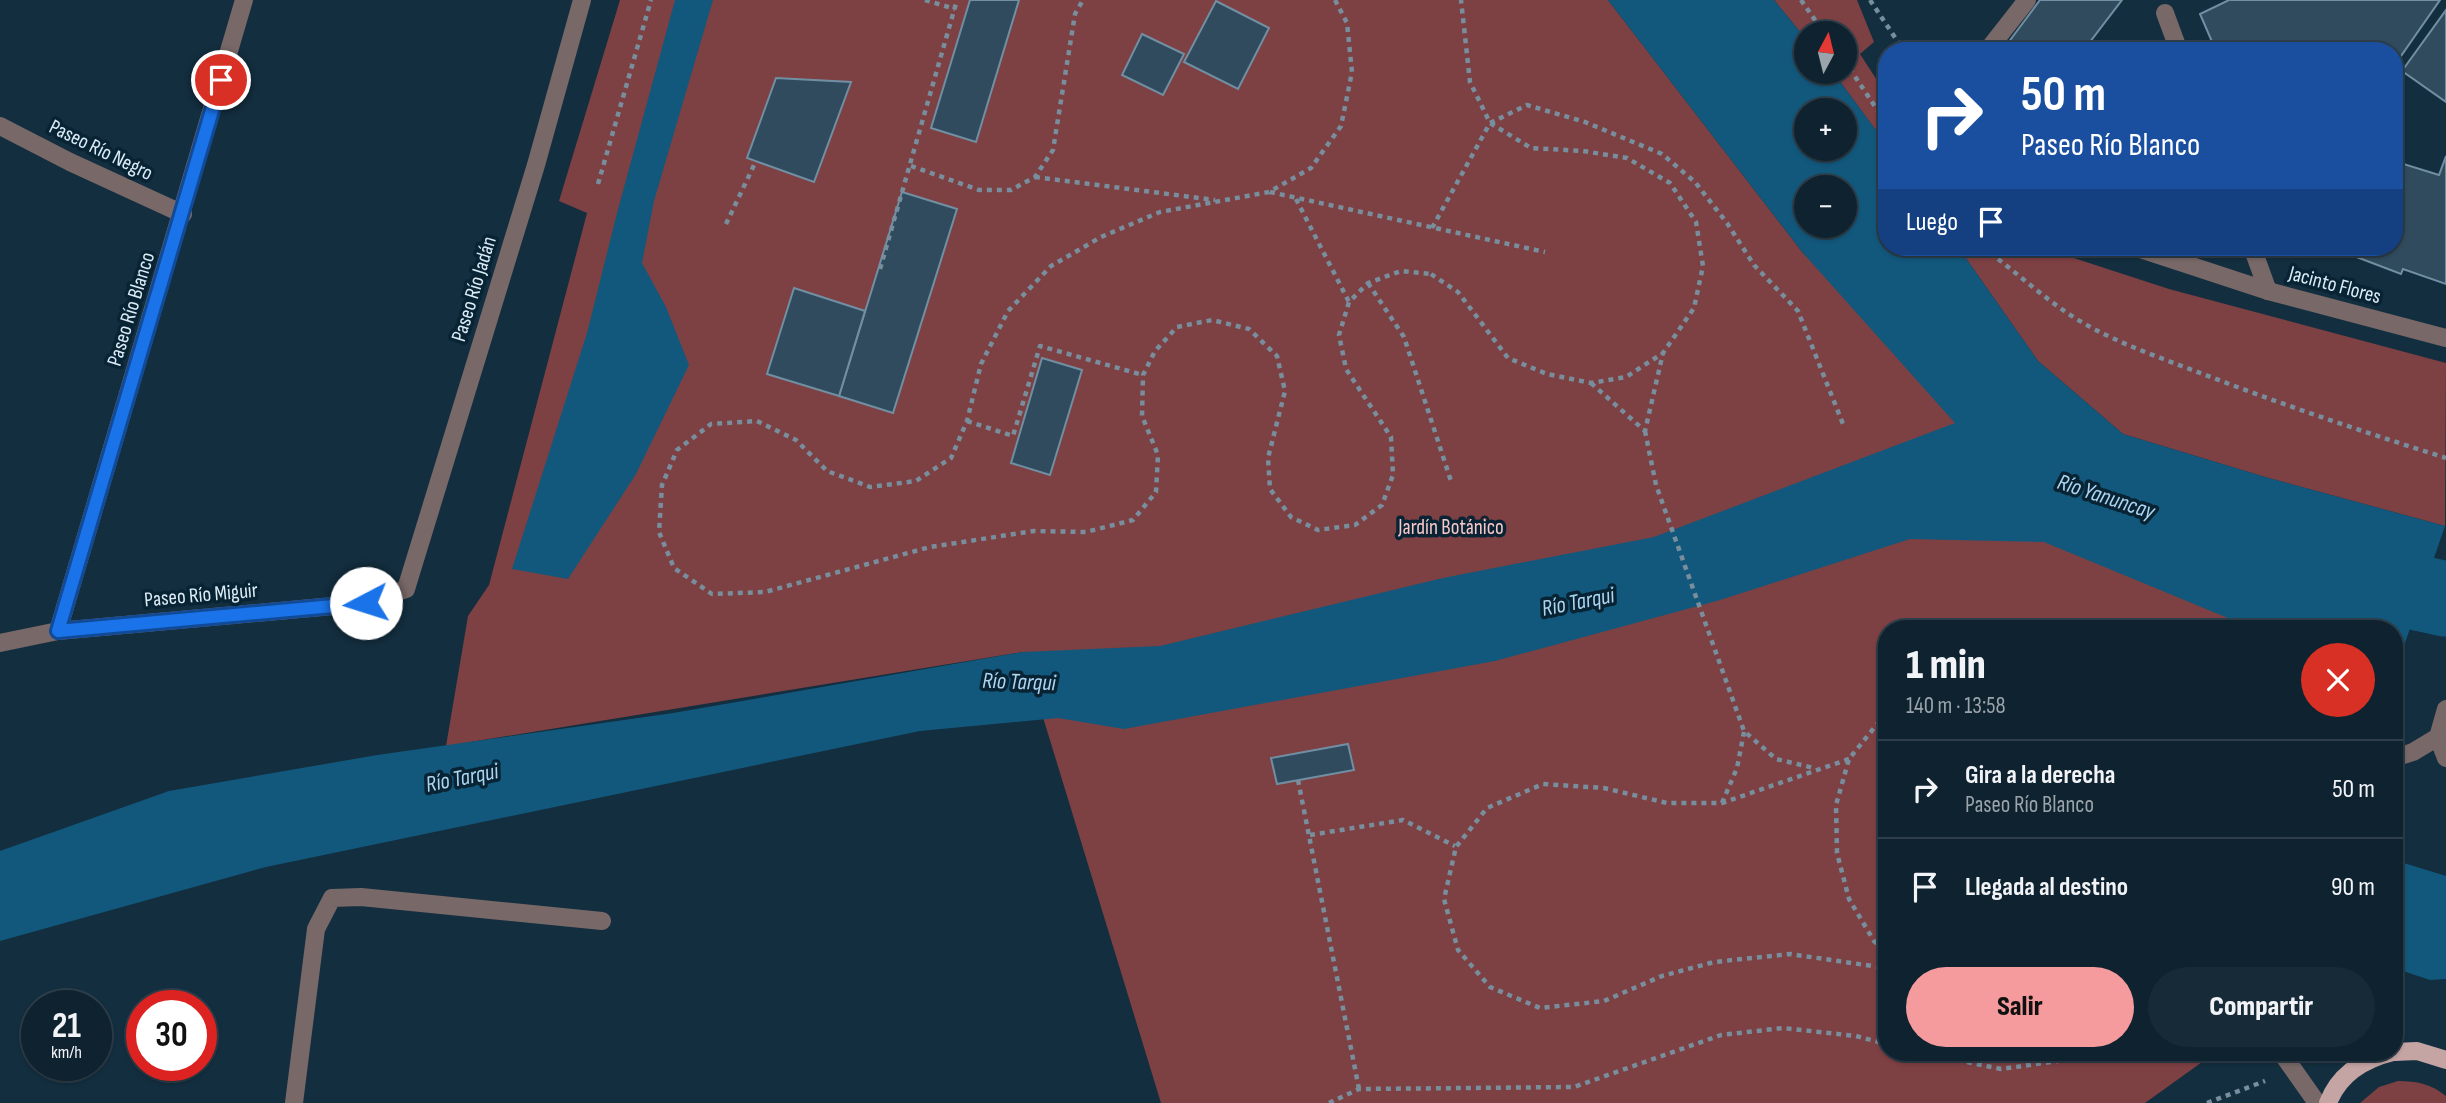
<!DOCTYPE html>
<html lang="es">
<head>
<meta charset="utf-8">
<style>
  body { margin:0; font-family:"Sofia Sans Condensed",sans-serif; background:#172a37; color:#f1f3f6; height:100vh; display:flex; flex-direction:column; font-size:26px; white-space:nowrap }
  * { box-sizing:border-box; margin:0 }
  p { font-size:23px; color:#9ba4aa }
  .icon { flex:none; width:38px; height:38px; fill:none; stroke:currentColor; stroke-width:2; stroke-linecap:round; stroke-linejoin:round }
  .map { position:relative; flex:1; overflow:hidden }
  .panel { position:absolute; left:1878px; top:620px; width:525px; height:441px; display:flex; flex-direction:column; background:#0e222f; border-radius:28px; box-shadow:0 2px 5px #0004,0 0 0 2px #2e3f4b }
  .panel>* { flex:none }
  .banner { position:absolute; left:1878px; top:42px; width:525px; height:214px; border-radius:28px; box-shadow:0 2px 5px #0004,0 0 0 2px #2e3f4b; background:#1a4fa0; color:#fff; overflow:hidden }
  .needle { width:46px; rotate:7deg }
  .tools { position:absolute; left:1794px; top:21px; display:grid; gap:14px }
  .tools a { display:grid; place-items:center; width:63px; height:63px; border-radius:50%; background:#0e222f; box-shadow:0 2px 5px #0004,0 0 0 2px #2e3f4b; font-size:35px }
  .speed { position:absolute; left:21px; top:990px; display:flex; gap:14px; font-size:35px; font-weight:700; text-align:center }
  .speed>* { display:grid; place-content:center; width:91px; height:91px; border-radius:50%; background:#0e222f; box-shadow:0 2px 5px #0004,0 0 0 2px #2e3f4b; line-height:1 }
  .speed small { font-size:18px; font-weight:400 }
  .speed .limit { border:10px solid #d22; background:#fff; color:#111 }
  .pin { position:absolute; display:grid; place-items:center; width:60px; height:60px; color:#fff; margin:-30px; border:4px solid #fff; border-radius:50%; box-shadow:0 2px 7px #0007 }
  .me { position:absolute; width:77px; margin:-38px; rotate:265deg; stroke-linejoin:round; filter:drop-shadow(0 0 5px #0008) }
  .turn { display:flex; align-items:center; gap:24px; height:147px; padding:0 28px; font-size:32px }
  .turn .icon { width:91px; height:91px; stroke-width:2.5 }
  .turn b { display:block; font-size:49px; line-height:60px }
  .then { display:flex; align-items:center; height:66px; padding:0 28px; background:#0003; gap:14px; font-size:26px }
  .round { display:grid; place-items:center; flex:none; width:74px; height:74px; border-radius:37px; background:#172a37 }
  .summary { display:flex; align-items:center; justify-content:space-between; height:119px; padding:0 28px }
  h1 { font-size:42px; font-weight:800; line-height:52px }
  .primary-button { display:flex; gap:14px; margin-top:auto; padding:14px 28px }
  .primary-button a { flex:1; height:80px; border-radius:42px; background:#f59b9d; color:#111; font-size:28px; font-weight:800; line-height:80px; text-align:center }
  .primary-button a+a { background:#172a37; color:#f1f3f6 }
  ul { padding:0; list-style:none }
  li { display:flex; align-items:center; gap:21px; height:98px; padding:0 28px; border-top:2px solid #2e3f4b }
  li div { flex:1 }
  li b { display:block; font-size:26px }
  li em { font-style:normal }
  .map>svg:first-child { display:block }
</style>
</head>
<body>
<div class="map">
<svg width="2446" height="1103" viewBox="0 0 2446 1103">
  <rect width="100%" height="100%" fill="#132e3f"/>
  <g fill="#7d4043">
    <path d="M620,0H1608L1803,253L2252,628H1886V1052H2216L2145,1103H1161L1023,652L446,746L468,616L489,585L587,213L559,201Z"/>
    <path d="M1774,0H1857L1874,42L1860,54L1886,94V144L1833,72H1844V33H1806V39Z"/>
    <path d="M1958,247H2040L2169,289L2446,363L2445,526L2265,477L2123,434L2038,361Z"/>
    <path d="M2398,1081C2417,1081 2431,1084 2446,1096V1103H2360L2379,1087Z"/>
  </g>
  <g fill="#12587c" fill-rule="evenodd">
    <path d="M675,0H713L654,201L642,263L666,307L689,365L636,474L568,579L512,569L587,333L617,213Z"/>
    <path d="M1608,0H1774L1806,39V72H1833L1886,144V247H1958L2038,361L2123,434L2265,477L2445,526L2394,675V628H2252L2044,542L1910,539L1720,600L1495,661L1124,729L1058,718L920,731L266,867L0,941V851L169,791L377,755L673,713L1023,652L1160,646L1443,578L1654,537L1955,423L1803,253ZM1806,110H1844V149H1806ZM1806,187H1844V226H1806Z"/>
    <path d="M2394,860L2446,876V979L2430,980L2394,968Z"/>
  </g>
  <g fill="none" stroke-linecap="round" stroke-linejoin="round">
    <path stroke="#12587c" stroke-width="75" d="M2321,566L2368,582L2446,599"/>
  </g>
  <g fill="#304b5d" stroke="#718fa3" stroke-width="2">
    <path d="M970,0H1019L976,142L931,128Z"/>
    <path d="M2040,0H2122L2083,51H2002Z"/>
    <path d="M2229,0H2440L2394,66V51H2265L2255,41L2231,51H2216L2200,14Z"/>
    <path d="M1216,1L1269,28L1238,89L1184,62Z"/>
    <path d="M2446,10V102L2402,71Z"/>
    <path d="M1142,34L1184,54L1163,95L1122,75Z"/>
    <path d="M776,78L851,82L814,182L747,158Z"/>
    <path d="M2446,156V284L2403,269L2401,274L2354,256L2356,247H2394V161L2439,175Z"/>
    <path d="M902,192L957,209L893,413L839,396Z"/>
    <path d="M2323,247H2356L2354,256Z"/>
    <path d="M794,288L865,311L839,396L767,374Z"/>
    <path d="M1042,358L1082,370L1050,475L1011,463Z"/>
    <path d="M1348,744L1354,770L1277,784L1271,758Z"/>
  </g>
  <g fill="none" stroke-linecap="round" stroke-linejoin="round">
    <g stroke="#788e9c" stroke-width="4.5" stroke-dasharray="5 5" stroke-linecap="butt">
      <path d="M925,0L955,9"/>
      <path d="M1335,0L1347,23L1352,72L1341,126L1311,168L1269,192L1160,212L1101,237L1051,266L1008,311L981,364L967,421L951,458L916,481L870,487L827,471L796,440L757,421L711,424L677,450L662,485L659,532L674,568L712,594L765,592L930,547L1034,531L1086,532L1133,520L1156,492L1158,455L1142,416L1143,375L1155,351L1177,327L1212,320L1249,329L1277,356L1285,391L1268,458L1270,489L1291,517L1318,530L1355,525L1382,505L1393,475L1391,437L1346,369L1339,335L1349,302L1368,283L1401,271L1431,274"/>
      <path d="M1801,0L1824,33"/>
      <path d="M1870,0L1904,51"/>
      <path d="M1844,60L1886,123"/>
      <path d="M911,166L979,190H1011L1035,177L1053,150L1075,14L1083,0"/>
      <path d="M1035,177L1215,200"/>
      <path d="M598,184L651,0"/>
      <path d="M1270,192L1545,252"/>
      <path d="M1296,199L1349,302"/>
      <path d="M726,224L756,161"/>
      <path d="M1432,228L1490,123L1527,105L1585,122L1662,154L1695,182L1727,223L1754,265L1798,311L1843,424"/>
      <path d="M1982,247C2017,272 2048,303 2085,324C2122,345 2164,359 2203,374C2283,405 2364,432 2446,458"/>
      <path d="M880,269L957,0"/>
      <path d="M1368,283L1404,337L1451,481"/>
      <path d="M1591,383L1645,431L1663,353"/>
      <path d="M967,421L1013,436L1040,346L1143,375"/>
      <path d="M1645,431L1656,485L1744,731L1776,759L1814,768"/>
      <path d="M1886,713L1849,759L1836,805L1837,853L1849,899L1874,941L1886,952"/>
      <path d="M1849,759L1722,803H1667L1604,788L1543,784L1487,808L1456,847L1444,899L1458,950L1490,987L1540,1008L1604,1001L1662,976L1714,962L1790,954L1886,968"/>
      <path d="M1298,780L1359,1089"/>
      <path d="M1722,803L1737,768L1744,732"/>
      <path d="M1310,835L1403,820L1455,846"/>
      <path d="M1918,1052L2001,1069L2065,1060L2080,1052"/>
      <path d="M1329,1103L1359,1089L1574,1087L1721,1035L1783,1028L1856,1036L1886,1044"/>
      <path d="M2207,1103L2265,1081"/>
    </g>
    <g stroke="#786868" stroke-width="18">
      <path d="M2165,13L2179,51"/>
      <path d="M1987,51L2027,0"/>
      <path d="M0,126L70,162L183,214"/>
      <path d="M2134,247L2268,291L2446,338"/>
      <path d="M2252,247L2268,291"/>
      <path d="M58,631L244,0"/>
      <path d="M0,643L58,631L366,603L406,589L536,165L582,0"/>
      <path d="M2446,709L2438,737L2446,758"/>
      <path d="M2394,758L2413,752L2438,737"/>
      <path d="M2281,1052L2317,1103"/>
      <path d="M294,1103L316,929L332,898L361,897L602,921"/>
    </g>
    <g stroke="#c5a4a4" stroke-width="18">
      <path d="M2394,1052L2417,1051L2446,1060"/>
      <path d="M2328,1103C2339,1074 2364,1059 2393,1052"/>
    </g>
    <path stroke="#788e9c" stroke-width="4.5" stroke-dasharray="5 5" stroke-linecap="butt" d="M1431,274L1458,292L1508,358L1547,374L1591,383L1626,377L1663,353L1694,308L1703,266L1696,222L1670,183L1627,158L1583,151L1531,148L1490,123L1470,82L1461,0"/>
  </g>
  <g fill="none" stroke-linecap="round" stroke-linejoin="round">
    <g stroke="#114b97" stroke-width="18">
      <path id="route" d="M221,80L58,631L366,603"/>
    </g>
    <use href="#route" stroke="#1a73e8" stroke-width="12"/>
  </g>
  <g text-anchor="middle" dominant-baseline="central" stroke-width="7" stroke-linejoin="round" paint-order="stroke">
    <g font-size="21" fill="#dcecf7" stroke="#082434">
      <text transform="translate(101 150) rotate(26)">Paseo Río Negro</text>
      <text transform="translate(2335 285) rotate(15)">Jacinto Flores</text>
      <text transform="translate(474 289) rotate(-73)">Paseo Río Jadán</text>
      <text transform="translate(131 309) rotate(-73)">Paseo Río Blanco</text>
      <text transform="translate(201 595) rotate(-5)">Paseo Río Miguir</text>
    </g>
    <g font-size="21" fill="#f9c8c9" stroke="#082434">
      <text x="1451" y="527">Jardín Botánico</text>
    </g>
    <g font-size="23" font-style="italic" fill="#add5f0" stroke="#082434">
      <text transform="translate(2106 497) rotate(18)">Río Yanuncay</text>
      <text transform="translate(1578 602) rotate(-11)">Río Tarqui</text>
      <text transform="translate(1019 682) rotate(2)">Río Tarqui</text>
      <text transform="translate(462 778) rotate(-11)">Río Tarqui</text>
    </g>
  </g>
</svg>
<div class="tools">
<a><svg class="needle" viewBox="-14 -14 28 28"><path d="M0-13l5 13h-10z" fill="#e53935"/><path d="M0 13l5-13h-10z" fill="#9ba4aa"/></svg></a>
<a>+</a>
<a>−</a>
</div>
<div class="speed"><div>21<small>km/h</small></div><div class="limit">30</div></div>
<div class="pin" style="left:221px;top:80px;background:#d93025"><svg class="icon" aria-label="arrive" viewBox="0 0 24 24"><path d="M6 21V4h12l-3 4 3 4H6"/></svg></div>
<svg class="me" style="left:366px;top:603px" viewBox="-20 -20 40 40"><circle r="19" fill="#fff"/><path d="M0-13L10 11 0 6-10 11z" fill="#1a73e8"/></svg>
<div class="banner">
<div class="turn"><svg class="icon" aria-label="right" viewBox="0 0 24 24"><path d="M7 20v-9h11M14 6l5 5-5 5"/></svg><div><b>50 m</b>Paseo Río Blanco</div></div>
<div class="then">Luego<svg class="icon" aria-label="arrive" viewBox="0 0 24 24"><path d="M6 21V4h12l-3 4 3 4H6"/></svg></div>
</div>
<section class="panel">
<div class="summary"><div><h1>1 min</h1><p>140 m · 13:58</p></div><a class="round" style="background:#d93025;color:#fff"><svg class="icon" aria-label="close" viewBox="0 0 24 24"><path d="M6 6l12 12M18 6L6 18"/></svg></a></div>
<ul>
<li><svg class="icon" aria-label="right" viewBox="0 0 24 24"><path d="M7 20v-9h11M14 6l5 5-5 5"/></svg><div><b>Gira a la derecha</b><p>Paseo Río Blanco</p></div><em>50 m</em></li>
<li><svg class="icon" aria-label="arrive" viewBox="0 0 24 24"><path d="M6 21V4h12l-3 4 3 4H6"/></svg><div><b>Llegada al destino</b></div><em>90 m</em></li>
</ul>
<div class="primary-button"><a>Salir</a><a>Compartir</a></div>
</section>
</div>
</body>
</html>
